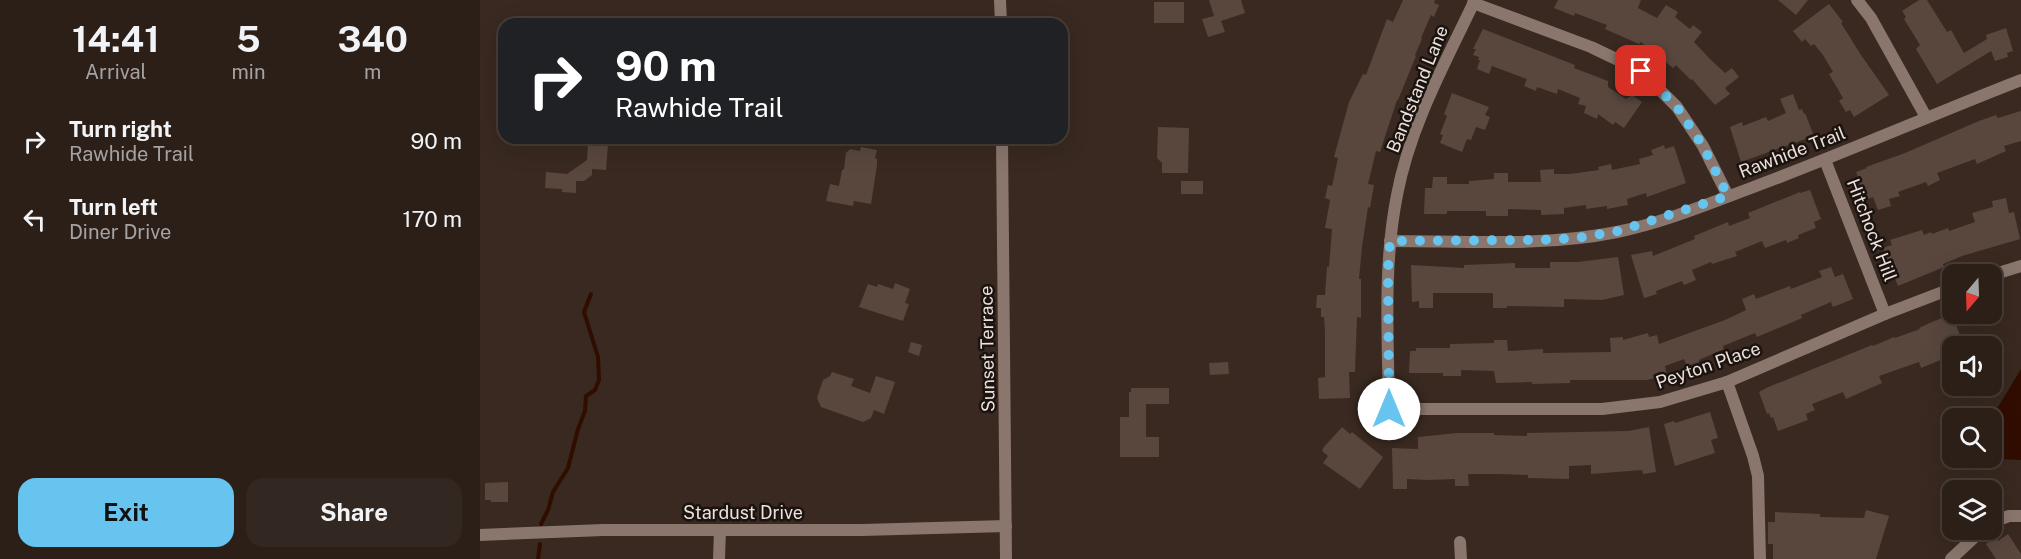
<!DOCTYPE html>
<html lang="en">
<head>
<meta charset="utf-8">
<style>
  body { margin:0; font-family:"Public Sans",sans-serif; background:#332721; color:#f1f3f6; height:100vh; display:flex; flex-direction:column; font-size:22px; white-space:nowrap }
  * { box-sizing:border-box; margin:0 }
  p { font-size:20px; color:#a6a2a2 }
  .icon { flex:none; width:33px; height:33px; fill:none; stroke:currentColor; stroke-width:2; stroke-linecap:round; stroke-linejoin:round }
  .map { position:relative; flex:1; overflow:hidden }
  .panel { display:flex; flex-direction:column; background:#2b1f18; width:480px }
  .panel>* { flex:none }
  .guide { position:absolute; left:18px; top:18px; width:570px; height:126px; border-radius:18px; box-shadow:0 6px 24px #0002,0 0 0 2px #473d37; background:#202124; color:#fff; overflow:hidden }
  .needle { width:39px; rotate:199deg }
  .controls { position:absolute; left:1462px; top:264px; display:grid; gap:12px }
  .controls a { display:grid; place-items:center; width:60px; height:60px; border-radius:12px; background:#2b1f18; box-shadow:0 6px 24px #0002,0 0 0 2px #473d37; font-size:30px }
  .pin { position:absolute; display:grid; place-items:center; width:51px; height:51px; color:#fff; margin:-26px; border-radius:12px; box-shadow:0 3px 9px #0006 }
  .me { position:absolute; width:66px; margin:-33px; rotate:0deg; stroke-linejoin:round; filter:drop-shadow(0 0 4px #0008) }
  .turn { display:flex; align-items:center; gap:21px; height:126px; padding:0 18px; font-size:27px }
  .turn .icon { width:78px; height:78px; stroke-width:2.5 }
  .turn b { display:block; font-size:42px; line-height:51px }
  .eta { display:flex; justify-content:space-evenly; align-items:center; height:102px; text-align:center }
  .eta b { font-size:36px; font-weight:700; line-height:42px }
  .action { display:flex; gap:12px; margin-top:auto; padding:12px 18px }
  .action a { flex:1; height:69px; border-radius:18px; background:#66c4ef; color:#111; font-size:24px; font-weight:700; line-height:69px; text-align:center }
  .action a+a { background:#332721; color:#f1f3f6 }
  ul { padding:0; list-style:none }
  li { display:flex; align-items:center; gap:18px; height:78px; padding:0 18px }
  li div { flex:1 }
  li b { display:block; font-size:22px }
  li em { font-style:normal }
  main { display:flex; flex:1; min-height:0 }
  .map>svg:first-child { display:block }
</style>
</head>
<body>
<main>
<section class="panel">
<div class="eta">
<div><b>14:41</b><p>Arrival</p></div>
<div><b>5</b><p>min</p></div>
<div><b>340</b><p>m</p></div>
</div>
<ul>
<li><svg class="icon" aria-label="right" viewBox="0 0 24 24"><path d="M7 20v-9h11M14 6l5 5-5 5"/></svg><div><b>Turn right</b><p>Rawhide Trail</p></div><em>90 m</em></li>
<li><svg class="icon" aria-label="left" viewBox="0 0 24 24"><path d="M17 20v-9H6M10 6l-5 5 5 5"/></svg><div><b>Turn left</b><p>Diner Drive</p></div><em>170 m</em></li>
</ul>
<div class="action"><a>Exit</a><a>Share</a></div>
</section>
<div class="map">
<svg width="1541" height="559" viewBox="0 0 1541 559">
  <rect width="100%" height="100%" fill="#392920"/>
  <path fill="#310d00" d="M1541,369V460L1497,458H1512V418H1473V456H1466L1470,418L1501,415L1518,407Z"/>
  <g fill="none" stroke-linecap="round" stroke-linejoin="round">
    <g stroke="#310d00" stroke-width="4">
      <path d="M61,524L68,510L73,492L88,468L98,429L105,411L106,396L115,390L119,380L118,357L104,312L111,294"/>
      <path d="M58,559L60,544"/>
    </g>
  </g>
  <g fill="#59473e">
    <path d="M729,0H761L765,13L741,21L745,32L728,37L722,19L734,16Z"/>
    <path d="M923,0H955L954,3L959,5L954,17L951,15L941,38L942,39L935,55L936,56L918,100H917L900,152L896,151L888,184L894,185L890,208L888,207L882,247L879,279H881V318L877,317L875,372H869L870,398L839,399L838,378L845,377V332L844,317H841V308H836L837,295H845L847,267H849L852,229L845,228L850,200L845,198L848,185L852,186L858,158L854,157L869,102L883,74L886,75L907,19L913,22Z"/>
    <path d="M1078,0H1161L1158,8L1177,18L1186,5L1198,12L1195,17L1210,29L1213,25L1222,32L1214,42L1231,60L1245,73L1252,68L1259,77L1245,88L1250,94L1235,105L1212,79L1211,80L1196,65L1193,68L1161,42L1159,44L1125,29L1127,25L1095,13L1094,16L1074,8Z"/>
    <path d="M1298,0H1328L1316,15Z"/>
    <path d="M1439,0H1447L1467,32L1471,30L1484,53L1507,39L1506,35L1526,28L1533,51L1527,53L1528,57L1515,61L1511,51L1457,84L1436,49L1440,45L1424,19L1426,17L1422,11Z"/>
    <rect x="674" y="2" width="30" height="21"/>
    <path d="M1349,4L1363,22L1361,23L1381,55L1409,95L1374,117L1370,110L1366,112L1359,101L1363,98L1349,74L1353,72L1343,55L1334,44L1331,46L1325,39L1322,42L1313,31Z"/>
    <path d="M1003,29L1095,65L1094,68L1128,81V87L1146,99L1152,95L1162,102L1144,128L1135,122L1133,125L1118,114L1117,119L1104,113L1106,106L1098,104L1100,98L1078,89L1077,94L1057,87L1056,91L1044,86L1047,79L1012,66L1009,74L997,69L1000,60H998L999,57L993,55L996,49H993Z"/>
    <path d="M972,93L1009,107L1005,115L1010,117L1005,130L996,127L991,140L987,139L982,152L960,143L963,135L960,134L967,116L964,114Z"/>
    <path d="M1313,94L1319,110L1322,109L1324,114L1325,113L1334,136L1261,162L1250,127L1262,122L1263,126L1286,117L1288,121L1306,113L1300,99Z"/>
    <path d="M1541,111V141L1524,146L1526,151L1497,164L1495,159L1457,173L1460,180L1448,186L1446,182L1418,192L1420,196L1409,199L1411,206L1398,210L1393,197L1388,199L1386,195L1384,196L1376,172L1387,168L1386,167L1425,153L1499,121L1516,115L1518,118Z"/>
    <path d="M678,127L709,128L708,173H682V163L677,158Z"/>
    <path d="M108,144L128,145L126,170L112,169V175L104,181H96V193L82,192V189L65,188L66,172L87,174L107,160Z"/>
    <path d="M1184,145L1185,149L1194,146L1206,183L1167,197L1166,193L1147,199L1148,205L1127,209V206L1106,209V205L1084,208V214L1061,215V210L1028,209V216H1006V211H967V214H944L945,188H952L953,177H967V184H989V181L1014,179V173H1028V182H1061L1060,170L1074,169V174H1090L1119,170L1118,167L1131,164L1132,170L1160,164L1159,159L1173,155L1171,150Z"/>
    <path d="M381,147L397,150L395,158L397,159V165L391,204L374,201L373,206L346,201L350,184L359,186L362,170L364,169L366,153L370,149L380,151Z"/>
    <rect x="701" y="181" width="22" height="13"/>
    <path d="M1330,190L1341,219L1334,222L1336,228L1318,235L1319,238L1307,243L1306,240L1285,248L1282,241L1255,252L1257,256L1232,264L1231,262L1212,270L1216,280L1204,285L1202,281L1176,291L1177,294L1164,298L1151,255L1172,251L1173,256L1215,239L1214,236L1248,222L1249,226L1270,218L1268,213L1320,192V193Z"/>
    <path d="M1526,198L1529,213L1534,212L1540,239L1482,256L1463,264L1464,267L1418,286L1403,248L1412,245L1410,240L1442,230L1444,235L1451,232L1452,234L1468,228L1469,231L1495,222L1492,213L1513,207L1512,201Z"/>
    <path d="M1138,257L1144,295L1122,300L1084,299V307L1027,306V308H1013V293H953V308H939V301L932,302L931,265L984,268V265L1035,263V268H1070V262H1098Z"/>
    <path d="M1351,267L1355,277L1363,274L1373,299L1353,307L1351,302L1321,315L1322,318L1277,337L1275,333L1243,346L1244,349L1219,360V362L1207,366L1204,359L1185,366L1187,375L1167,380H1090V383L1052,384V382L1016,383L1014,371L981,370V376H963V373H929L930,351H936V348H970V344L1014,343V340H1027L1028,351L1063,349V353L1131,352L1130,338L1143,337V340L1168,333L1169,337L1177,335L1179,344L1245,320L1266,310L1262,299L1274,294L1276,299L1310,286L1311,289L1342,277L1339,271Z"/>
    <path d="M415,283L430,289L425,303L429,304L423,321L379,307L388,284L397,287L398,284L413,289Z"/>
    <path d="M1472,314L1481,338L1474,340L1477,346H1473V355L1441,368L1439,362L1399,376L1402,383L1366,399L1363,392L1332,404L1335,410L1326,414L1328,420L1298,431L1293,417L1291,418L1289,413L1287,414L1279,392L1286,388L1392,345L1393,346L1414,337L1415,338L1440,329L1439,328L1452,322Z"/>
    <path d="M431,342L442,345L439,356L428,352Z"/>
    <path d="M748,362L749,374L730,375L729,363Z"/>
    <path d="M352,372L374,379L371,386L390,393L396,376L415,382L404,414L394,410L391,418L383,422L341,407L337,398L343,380L350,376Z"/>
    <path d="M651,388H689V404H666V437H679V457H640V417H649V392H651Z"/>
    <path d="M1230,412L1238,438L1231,440L1235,453L1195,466L1184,424L1194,421L1195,423Z"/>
    <path d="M862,427L870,434L872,432L903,457L880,489L843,463L848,456L842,451L844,447Z"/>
    <path d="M1169,427L1176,472L1163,474L1162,470L1111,474V465L1089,466V479L1048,478V475L1021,474H988L989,486H975V479L948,480L927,479V489H913L912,448L938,449V437L977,433H1014V435L1047,436V433L1148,431Z"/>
    <path d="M28,482V502H11V500H5V483Z"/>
    <path d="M1386,510L1409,516L1396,559H1293V544H1288V522H1295V512L1340,514V517L1384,518Z"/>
    <path d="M1528,534L1541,554V559H1516L1506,544L1516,537L1518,541Z"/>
  </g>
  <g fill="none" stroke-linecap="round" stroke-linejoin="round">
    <g stroke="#8a766c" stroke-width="12">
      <path d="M520,0L521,24"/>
      <path d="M995,0C965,63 930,126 917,195C903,265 908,338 909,409H1122L1180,402L1247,382L1405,314L1473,288"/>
      <path d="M1377,0L1391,18L1446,117"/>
      <path d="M993,3L1111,47L1161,71L1197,107L1223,146L1248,196"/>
      <path d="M522,138L526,559"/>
      <path d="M1345,160L1405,314"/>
      <path d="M910,241C985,241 1063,247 1137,232C1182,223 1228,204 1271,188C1362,154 1451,115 1541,80"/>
      <path d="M1512,275L1541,266"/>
      <path d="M1247,382L1273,456L1278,476L1280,559"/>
      <path d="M1512,522L1529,516H1541"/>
      <path d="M0,535L123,530H382L526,526"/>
      <path d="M980,542L981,559"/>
      <path d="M239,559L240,530"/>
      <path d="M1471,559L1502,530"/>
    </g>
  </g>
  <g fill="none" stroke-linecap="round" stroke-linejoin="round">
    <path stroke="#66c4ef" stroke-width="10" stroke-dasharray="0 18" d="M909,409L908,270L910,241L1059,240L1097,238L1139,231L1248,196L1223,146L1197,107L1161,71"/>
  </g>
  <g text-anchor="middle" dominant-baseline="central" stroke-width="5" stroke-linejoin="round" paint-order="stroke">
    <g font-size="18" fill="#ece1dc" stroke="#1b130f">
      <text transform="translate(937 89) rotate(-68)">Bandstand Lane</text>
      <text transform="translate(1312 152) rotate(-21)">Rawhide Trail</text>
      <text transform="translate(1392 230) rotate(69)">Hitchock Hill</text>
      <text transform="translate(507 349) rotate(-91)">Sunset Terrace</text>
      <text transform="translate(1228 365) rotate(-19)">Peyton Place</text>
      <text x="263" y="512">Stardust Drive</text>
    </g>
  </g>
</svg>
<div class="controls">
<a><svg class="needle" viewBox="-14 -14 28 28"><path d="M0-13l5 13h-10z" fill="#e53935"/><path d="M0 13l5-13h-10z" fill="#a6a2a2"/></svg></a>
<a><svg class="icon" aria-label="sound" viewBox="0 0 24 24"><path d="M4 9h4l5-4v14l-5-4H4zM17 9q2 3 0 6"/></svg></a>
<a><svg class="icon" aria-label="search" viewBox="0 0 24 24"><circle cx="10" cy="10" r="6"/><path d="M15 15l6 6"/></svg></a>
<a><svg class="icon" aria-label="layers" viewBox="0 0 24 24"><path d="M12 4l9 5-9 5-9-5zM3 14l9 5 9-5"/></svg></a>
</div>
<div class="pin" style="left:1161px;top:71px;background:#d93025"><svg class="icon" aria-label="arrive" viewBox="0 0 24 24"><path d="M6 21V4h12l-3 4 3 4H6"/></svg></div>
<svg class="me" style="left:909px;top:409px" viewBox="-20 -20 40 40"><circle r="19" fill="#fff"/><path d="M0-13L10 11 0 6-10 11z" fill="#66c4ef"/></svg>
<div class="guide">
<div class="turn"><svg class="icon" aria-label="right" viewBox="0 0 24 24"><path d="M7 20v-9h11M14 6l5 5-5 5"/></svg><div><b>90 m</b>Rawhide Trail</div></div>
</div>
</div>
</main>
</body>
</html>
